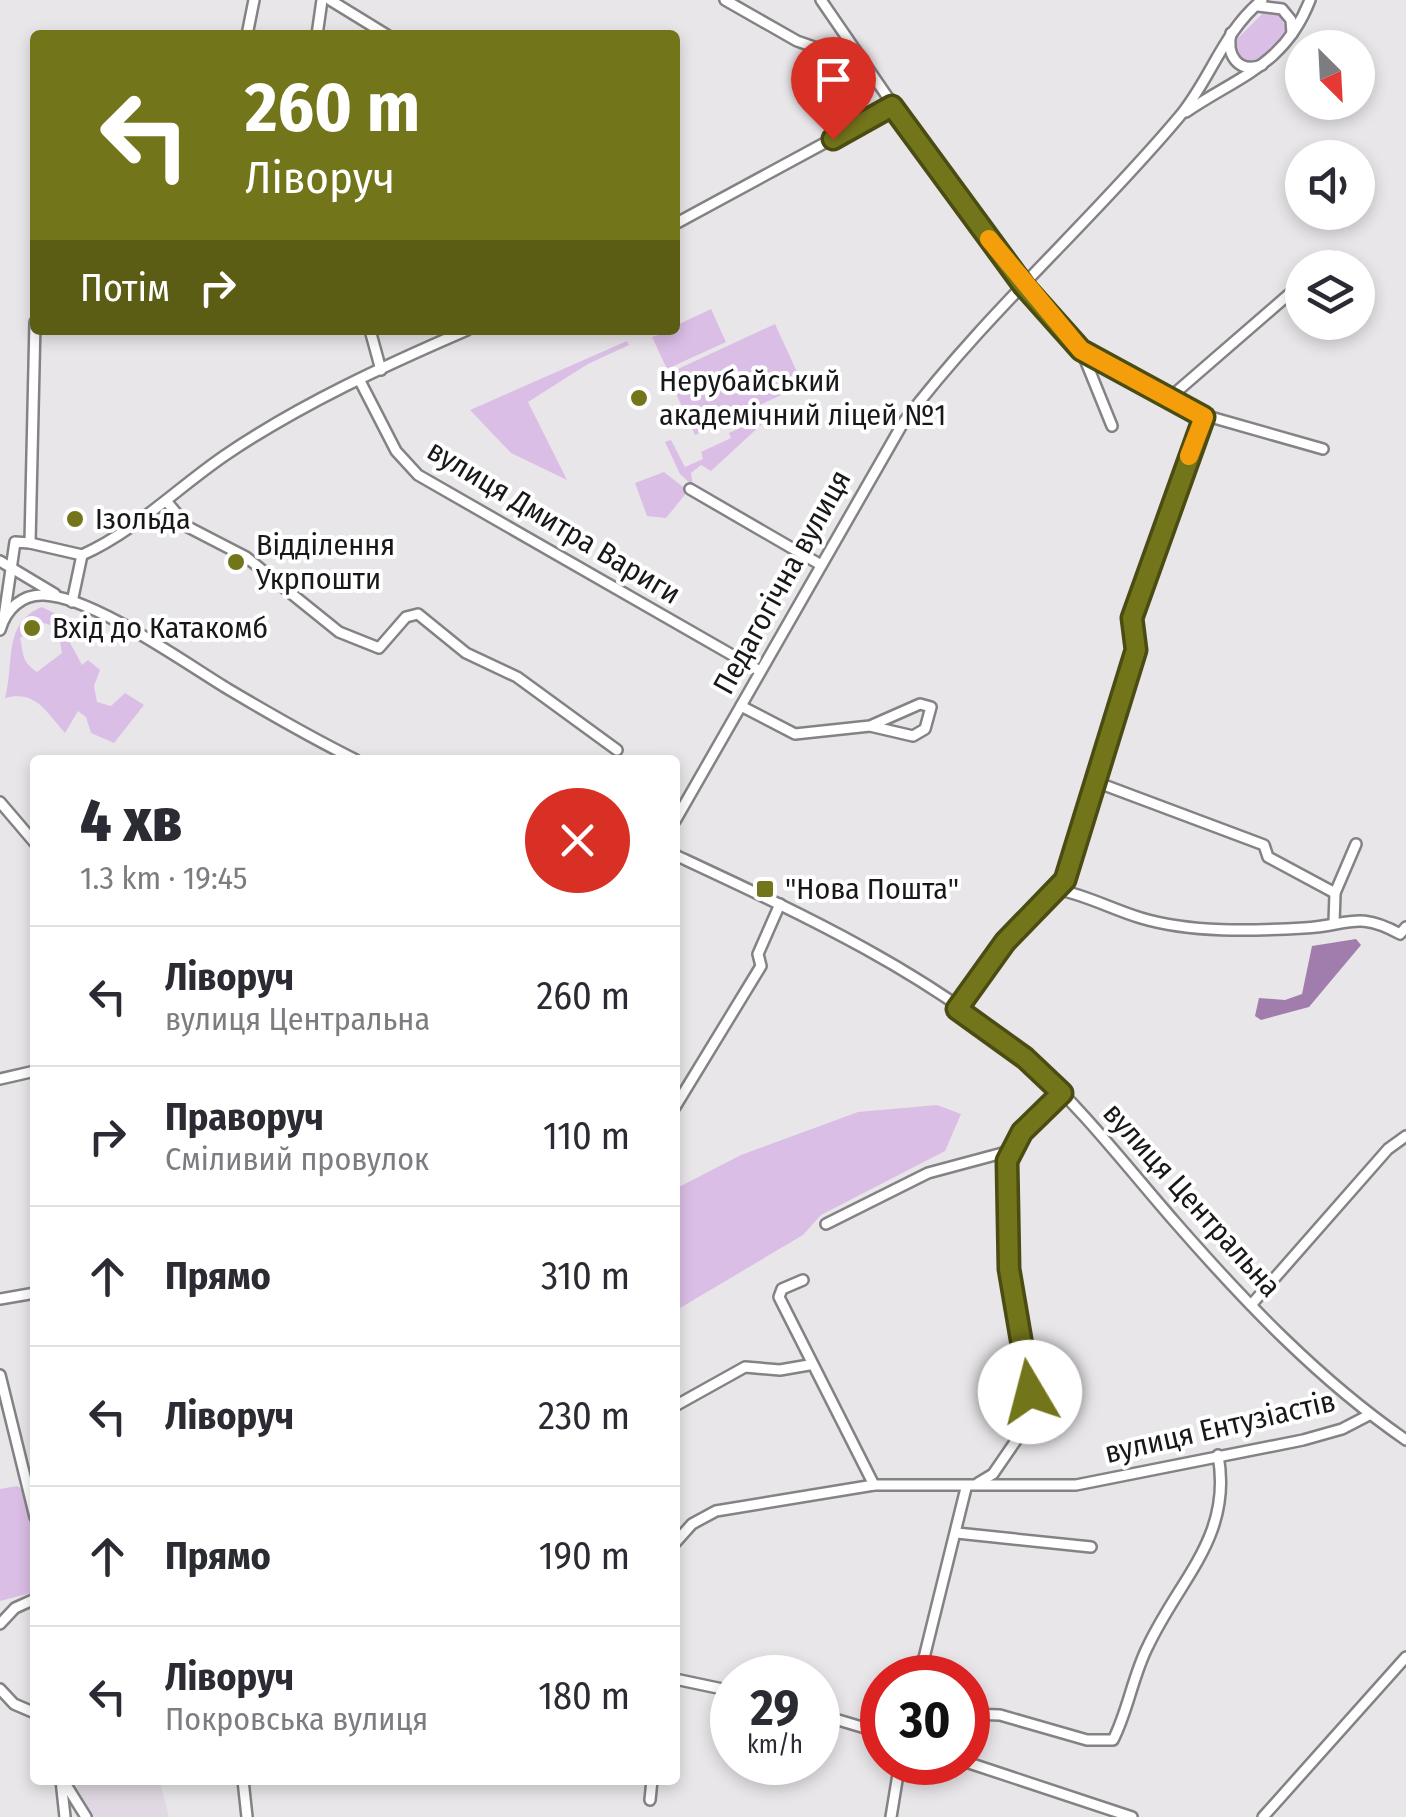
<!DOCTYPE html>
<html lang="uk">
<head>
<meta charset="utf-8">
<style>
  body { margin:0; font-family:"Fira Sans Condensed",sans-serif; background:#f2f2f3; color:#2b2b33; height:100vh; display:flex; flex-direction:column; font-size:38px; white-space:nowrap }
  * { box-sizing:border-box; margin:0 }
  p { font-size:32px; color:#7c7c81 }
  .icon { flex:none; width:55px; height:55px; fill:none; stroke:currentColor; stroke-width:2; stroke-linecap:round; stroke-linejoin:round }
  .map { position:relative; flex:1; overflow:hidden }
  .drawer { position:absolute; left:30px; top:755px; width:650px; height:1030px; display:flex; flex-direction:column; background:#fff; border-radius:10px; box-shadow:0 5px 15px #0003 }
  .drawer>* { flex:none }
  .guide { position:absolute; left:30px; top:30px; width:650px; height:305px; border-radius:10px; box-shadow:0 5px 15px #0003; background:#73751b; color:#fff; overflow:hidden }
  .needle { width:65px; rotate:156deg }
  .tools { position:absolute; left:1285px; top:30px; display:grid; gap:20px }
  .tools a { display:grid; place-items:center; width:90px; height:90px; border-radius:50%; background:#fff; box-shadow:0 5px 15px #0003; font-size:50px }
  .speed { position:absolute; left:710px; top:1655px; display:flex; gap:20px; font-size:50px; font-weight:700; text-align:center }
  .speed>* { display:grid; place-content:center; width:130px; height:130px; border-radius:50%; background:#fff; box-shadow:0 5px 15px #0003; line-height:1 }
  .speed small { font-size:25px; font-weight:400 }
  .speed .limit { border:15px solid #d22; background:#fff; color:#111 }
  .pin { position:absolute; display:grid; place-items:center; width:85px; height:85px; color:#fff; margin:-102px -42px; border-radius:50% 50% 50% 0; rotate:-45deg; box-shadow:0 0 10px #0007 }
  .pin .icon { rotate:45deg }
  .me { position:absolute; width:110px; margin:-55px; rotate:352deg; stroke-linejoin:round; filter:drop-shadow(0 0 8px #0008) }
  .turn { display:flex; align-items:center; gap:35px; height:210px; padding:0 50px; font-size:45px }
  .turn .icon { width:130px; height:130px; stroke-width:2.5 }
  .turn b { display:block; font-size:70px; line-height:85px }
  .then { display:flex; align-items:center; height:95px; padding:0 50px; background:#0003; gap:20px; font-size:38px }
  .round { display:grid; place-items:center; flex:none; width:105px; height:105px; border-radius:52px; background:#f2f2f3 }
  .head { display:flex; align-items:center; justify-content:space-between; height:170px; padding:0 50px }
  h1 { font-size:60px; font-weight:800; line-height:75px }
  ul { padding:0; list-style:none }
  li { display:flex; align-items:center; gap:30px; height:140px; padding:0 50px; border-top:2px solid #e1e1e2 }
  li div { flex:1 }
  li b { display:block; font-size:38px }
  li em { font-style:normal }
  .map>svg:first-child { display:block }
</style>
</head>
<body>
<div class="map">
<svg width="1406" height="1817" viewBox="0 0 1406 1817">
  <rect width="100%" height="100%" fill="#e9e6ea"/>
  <path fill="#e0d9e3" d="M68,1780H166L161,1785L169,1817H84Z"/>
  <g fill="#dbbee5" fill-rule="evenodd">
    <path d="M1266,10L1278,11L1287,32L1264,59L1246,61L1237,53L1236,40Z"/>
    <path d="M711,309L726,342L667,369L652,337L675,330V326Z"/>
    <path d="M775,324L803,385L695,435L667,374Z"/>
    <path d="M627,341L629,345L588,364L528,402L567,480L511,453L470,410Z"/>
    <path d="M759,419L762,424L711,471L701,465L691,473L693,486L680,474L665,442L671,440L685,467L703,459L701,452L731,438L729,433Z"/>
    <path d="M664,472L688,491L666,518L647,516L635,483Z"/>
    <path d="M42,607L54,613L82,665L88,660L100,670L94,686L97,702L111,706L125,693L144,705L114,743L91,733L86,717L78,711L65,733C46,712 36,690 5,698C15,663 2,623 42,607ZM44,623L50,625V633L59,636L62,653L37,672C21,661 24,655 20,638Z"/>
    <path d="M937,1105L961,1114L945,1151L821,1215L803,1235L675,1311V1189L741,1155L858,1112Z"/>
    <path d="M17,1486C41,1498 35,1567 35,1592L0,1601V1489Z"/>
  </g>
  <path fill="#a17dad" d="M1356,939L1361,945L1309,1007L1261,1020L1255,1016L1259,998L1285,1000L1302,994L1312,946Z"/>
  <g fill="none" stroke-linecap="round" stroke-linejoin="round">
    <g stroke="#848285" stroke-width="14">
      <g id="minor">
        <path d="M330,0L387,35"/>
        <path d="M725,0L797,41L863,64"/>
        <path d="M821,0L939,172L1024,285L1081,350L1186,410L1323,449"/>
        <path d="M1258,6L1282,9L1291,20L1292,34"/>
        <path d="M1231,33C1226,55 1238,74 1262,65"/>
        <path d="M247,35L254,0"/>
        <path d="M317,35L322,0"/>
        <path d="M1186,112C1239,76 1285,65 1310,0"/>
        <path d="M675,224L893,106"/>
        <path d="M1321,268L1333,257"/>
        <path d="M370,330L381,370"/>
        <path d="M1082,352L1112,426"/>
        <path d="M360,381L396,451L418,475L760,671"/>
        <path d="M1167,400L1302,283"/>
        <path d="M690,489L821,565"/>
        <path d="M167,502L188,527L246,557L339,632L379,648L406,617L418,614L466,653L517,677L617,750"/>
        <path d="M30,543L82,555L72,602"/>
        <path d="M82,555C136,531 178,487 227,454C301,404 386,365 467,330"/>
        <path d="M0,561L55,594"/>
        <path d="M4,617L15,542L30,543L35,322"/>
        <path d="M0,630C6,609 22,594 44,595C93,597 185,663 228,689C270,714 312,738 356,760"/>
        <path d="M741,706L795,734L870,726L913,736L925,729L931,707L920,704L870,726"/>
        <path d="M1096,782L1264,845L1268,857L1335,893"/>
        <path d="M0,802L35,843"/>
        <path d="M675,821L903,423C986,313 1091,222 1179,117C1211,79 1222,33 1262,0"/>
        <path d="M675,855C795,911 927,971 1028,1060C1082,1108 1127,1167 1175,1222C1244,1301 1319,1380 1406,1440"/>
        <path d="M1060,890L1137,650L1132,618L1204,417"/>
        <path d="M1334,923L1335,893L1356,844"/>
        <path d="M957,1009L1005,942L1060,890C1088,896 1114,910 1141,918C1191,933 1252,931 1304,928C1348,926 1357,910 1400,934L1406,927"/>
        <path d="M0,1079L35,1071"/>
        <path d="M675,1107L761,966L758,954L780,904"/>
        <path d="M826,1224L928,1173L1010,1151"/>
        <path d="M803,1280L782,1289L779,1297L874,1485"/>
        <path d="M0,1299L35,1293"/>
        <path d="M1251,1305L1388,1149L1406,1136"/>
        <path d="M0,1375L35,1517"/>
        <path d="M675,1406L745,1367L780,1370L809,1365"/>
        <path d="M978,1483L993,1474L1017,1439L1032,1381L1009,1269L1007,1161L1023,1132L1062,1093"/>
        <path d="M957,1533L1091,1547"/>
        <path d="M675,1543L692,1524L716,1511L874,1485H1076L1303,1440L1342,1429L1369,1415"/>
        <path d="M0,1624L15,1608L35,1599"/>
        <path d="M919,1678L966,1488"/>
        <path d="M675,1679L732,1691"/>
        <path d="M0,1689L14,1704L35,1713"/>
        <path d="M818,1714L882,1733"/>
        <path d="M968,1714L1000,1715L1087,1740H1113C1128,1711 1133,1675 1148,1646C1180,1578 1233,1536 1218,1455"/>
        <path d="M966,1762L1132,1817"/>
        <path d="M61,1780L65,1817"/>
        <path d="M63,1780L86,1817"/>
        <path d="M243,1780L247,1817"/>
        <path d="M650,1800L652,1780"/>
        <path d="M891,1817L900,1762"/>
        <path d="M1263,1817L1406,1657"/>
      </g>
    </g>
    <use href="#minor" stroke="#fff" stroke-width="9"/>
  </g>
  <g fill="none" stroke-linecap="round" stroke-linejoin="round">
    <g stroke="#4b4c12" stroke-width="25">
      <path id="route" d="M833,139L892,106L1024,286L1081,350L1204,417L1132,618L1136,650L1065,880L1005,942L957,1009L1025,1058L1062,1093L1022,1132L1007,1161L1009,1269L1030,1392"/>
    </g>
    <use href="#route" stroke="#73751b" stroke-width="18"/>
    <path stroke="#f59e0b" stroke-width="18" d="M989,239L1081,350L1204,417L1189,456"/>
  </g>
  <g fill="#73751b" stroke="#fff" stroke-width="4">
    <circle cx="639" cy="398" r="10"/>
    <circle cx="75" cy="519" r="10"/>
    <circle cx="236" cy="562" r="10"/>
    <circle cx="32" cy="628" r="10"/>
    <rect x="755" y="879" width="20" height="20" rx="5"/>
  </g>
  <g text-anchor="middle" dominant-baseline="central" stroke-width="8" stroke-linejoin="round" paint-order="stroke">
    <g font-size="30" fill="#181719" stroke="#fff" text-anchor="start">
      <text x="659" y="381">Нерубайський<tspan x="659" dy="34">академічний ліцей №1</tspan></text>
      <text x="95" y="519">Ізольда</text>
      <text x="256" y="545">Відділення<tspan x="256" dy="34">Укрпошти</tspan></text>
      <text x="52" y="628">Вхід до Катакомб</text>
      <text x="785" y="889">"Нова Пошта"</text>
    </g>
    <g font-size="30" fill="#181719" stroke="#fff">
      <text transform="translate(554 522) rotate(31)">вулиця Дмитра Вариги</text>
      <text transform="translate(782 582) rotate(-61)">Педагогічна вулиця</text>
      <text transform="translate(1192 1200) rotate(48)">вулиця Центральна</text>
      <text transform="translate(1220 1427) rotate(-13)">вулиця Ентузіастів</text>
    </g>
  </g>
</svg>
<div class="tools">
<a><svg class="needle" viewBox="-14 -14 28 28"><path d="M0-13l5 13h-10z" fill="#e53935"/><path d="M0 13l5-13h-10z" fill="#7c7c81"/></svg></a>
<a><svg class="icon" aria-label="sound" viewBox="0 0 24 24"><path d="M4 9h4l5-4v14l-5-4H4zM17 9q2 3 0 6"/></svg></a>
<a><svg class="icon" aria-label="layers" viewBox="0 0 24 24"><path d="M12 4l9 5-9 5-9-5zM3 14l9 5 9-5"/></svg></a>
</div>
<div class="speed"><div>29<small>km/h</small></div><div class="limit">30</div></div>
<div class="pin" style="left:833px;top:139px;background:#d93025"><svg class="icon" aria-label="arrive" viewBox="0 0 24 24"><path d="M6 21V4h12l-3 4 3 4H6"/></svg></div>
<svg class="me" style="left:1030px;top:1392px" viewBox="-20 -20 40 40"><circle r="19" fill="#fff"/><path d="M0-13L10 11 0 6-10 11z" fill="#73751b"/></svg>
<div class="guide">
<div class="turn"><svg class="icon" aria-label="left" viewBox="0 0 24 24"><path d="M17 20v-9H6M10 6l-5 5 5 5"/></svg><div><b>260 m</b>Ліворуч</div></div>
<div class="then">Потім<svg class="icon" aria-label="right" viewBox="0 0 24 24"><path d="M7 20v-9h11M14 6l5 5-5 5"/></svg></div>
</div>
<section class="drawer">
<div class="head"><div><h1>4 хв</h1><p>1.3 km · 19:45</p></div><a class="round" style="background:#d93025;color:#fff"><svg class="icon" aria-label="close" viewBox="0 0 24 24"><path d="M6 6l12 12M18 6L6 18"/></svg></a></div>
<ul>
<li><svg class="icon" aria-label="left" viewBox="0 0 24 24"><path d="M17 20v-9H6M10 6l-5 5 5 5"/></svg><div><b>Ліворуч</b><p>вулиця Центральна</p></div><em>260 m</em></li>
<li><svg class="icon" aria-label="right" viewBox="0 0 24 24"><path d="M7 20v-9h11M14 6l5 5-5 5"/></svg><div><b>Праворуч</b><p>Сміливий провулок</p></div><em>110 m</em></li>
<li><svg class="icon" aria-label="ahead" viewBox="0 0 24 24"><path d="M12 20V5M6 11l6-6 6 6"/></svg><div><b>Прямо</b></div><em>310 m</em></li>
<li><svg class="icon" aria-label="left" viewBox="0 0 24 24"><path d="M17 20v-9H6M10 6l-5 5 5 5"/></svg><div><b>Ліворуч</b></div><em>230 m</em></li>
<li><svg class="icon" aria-label="ahead" viewBox="0 0 24 24"><path d="M12 20V5M6 11l6-6 6 6"/></svg><div><b>Прямо</b></div><em>190 m</em></li>
<li><svg class="icon" aria-label="left" viewBox="0 0 24 24"><path d="M17 20v-9H6M10 6l-5 5 5 5"/></svg><div><b>Ліворуч</b><p>Покровська вулиця</p></div><em>180 m</em></li>
</ul>
</section>
</div>
</body>
</html>
